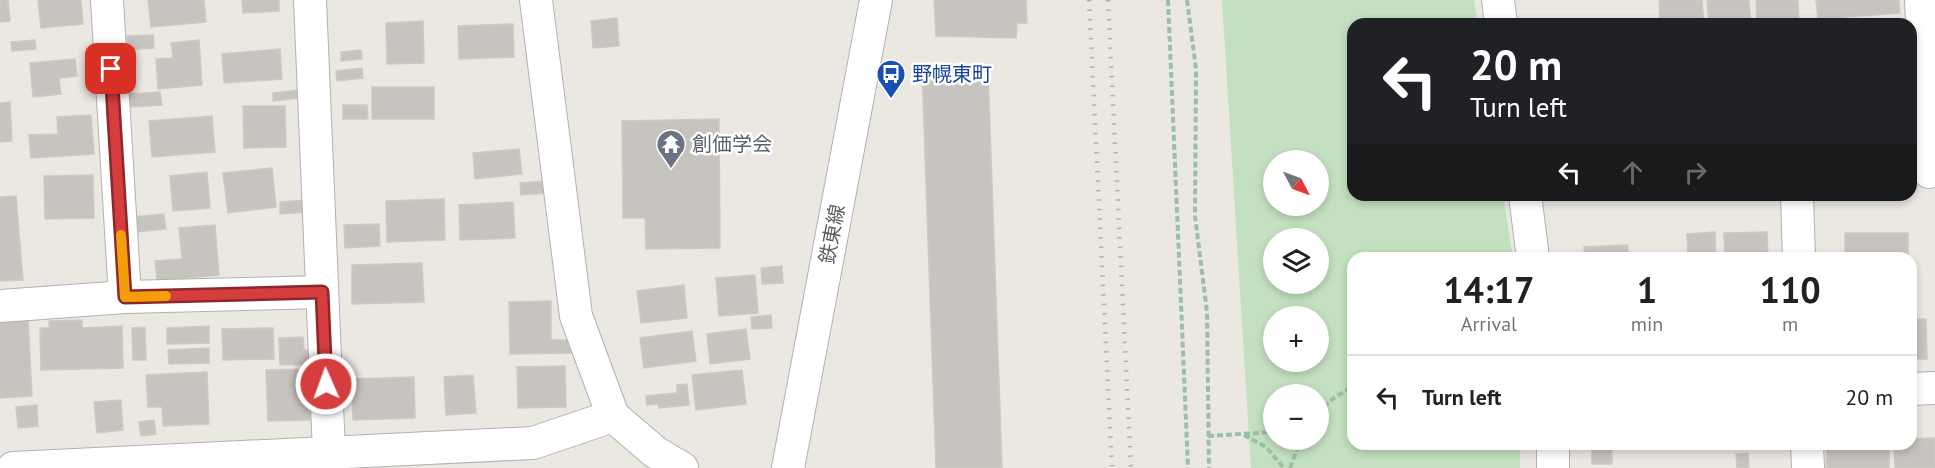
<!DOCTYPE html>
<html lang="en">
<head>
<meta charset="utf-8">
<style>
  body { margin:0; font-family:"PT Sans","Noto Sans JP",sans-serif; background:#f6f6f6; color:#202124; height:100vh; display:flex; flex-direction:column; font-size:22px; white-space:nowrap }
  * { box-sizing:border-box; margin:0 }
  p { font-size:20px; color:#757577 }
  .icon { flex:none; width:33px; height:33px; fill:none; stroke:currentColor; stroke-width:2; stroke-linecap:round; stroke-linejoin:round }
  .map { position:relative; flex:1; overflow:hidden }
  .details { position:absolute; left:1347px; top:252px; width:570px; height:198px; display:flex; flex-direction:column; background:#fff; border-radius:18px; box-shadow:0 3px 9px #0003 }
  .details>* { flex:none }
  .banner { position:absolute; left:1347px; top:18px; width:570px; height:183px; border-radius:18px; box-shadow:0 3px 9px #0003; background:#202124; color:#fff; overflow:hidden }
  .needle { width:39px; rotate:131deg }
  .controls { position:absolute; left:1263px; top:150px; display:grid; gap:12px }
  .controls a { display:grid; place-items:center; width:66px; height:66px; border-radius:50%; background:#fff; box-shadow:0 3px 9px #0003; font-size:30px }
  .pin { position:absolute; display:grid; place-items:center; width:51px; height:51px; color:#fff; margin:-26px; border-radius:12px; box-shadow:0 3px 9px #0006 }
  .me { position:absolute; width:66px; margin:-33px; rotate:358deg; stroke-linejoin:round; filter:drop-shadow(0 0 4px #0008) }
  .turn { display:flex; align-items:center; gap:21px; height:126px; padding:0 24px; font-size:27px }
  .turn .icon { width:78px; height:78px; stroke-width:2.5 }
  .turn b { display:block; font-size:42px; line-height:51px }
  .lanes { display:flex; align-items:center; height:57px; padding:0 24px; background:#0003; justify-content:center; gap:30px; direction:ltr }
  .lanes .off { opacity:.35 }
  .eta { display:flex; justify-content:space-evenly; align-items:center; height:102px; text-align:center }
  .eta b { font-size:36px; font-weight:700; line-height:42px }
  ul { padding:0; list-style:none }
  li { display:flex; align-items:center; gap:18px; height:84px; padding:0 24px; border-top:2px solid #e0e0e0 }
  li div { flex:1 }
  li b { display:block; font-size:22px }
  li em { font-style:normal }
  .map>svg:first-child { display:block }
</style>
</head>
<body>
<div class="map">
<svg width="1935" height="468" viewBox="0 0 1935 468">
  <rect width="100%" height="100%" fill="#ebe8e2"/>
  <path fill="#c3e0c0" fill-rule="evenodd" d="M1222,0H1474L1478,24H1353V195H1503L1513,258H1353V444H1520V468H1251ZM1274,160H1318V206H1274ZM1274,238H1318V284H1274ZM1274,316H1318V362H1274ZM1274,394H1318V440H1274Z"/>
  <g fill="#c7c3be" stroke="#cfc9c1" stroke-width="1.5">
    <path d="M0,0H8L10,21L0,22Z"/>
    <path d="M38,0H81L83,24L41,28Z"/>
    <path d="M148,0H204L206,22L151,27Z"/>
    <path d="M242,0H279V11L243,13Z"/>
    <path d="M934,0H1026L1027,23H1017L1016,38L936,36Z"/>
    <path d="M1659,0H1702L1704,24H1660Z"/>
    <path d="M1707,0H1749L1751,24H1709Z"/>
    <path d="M1756,0H1798L1799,24H1757Z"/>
    <path d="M1816,0H1899L1900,13L1818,19Z"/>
    <path d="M617,18L619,46L593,48L591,21Z"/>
    <path d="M423,21L424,63L387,64L386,23Z"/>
    <path d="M513,24L514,57L459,59L458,26Z"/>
    <path d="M153,35L154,48L128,50L127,36Z"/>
    <path d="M35,40L36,49L12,51L11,42Z"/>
    <path d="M199,40L202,85L158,89L156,59L173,58L171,43Z"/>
    <path d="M280,49L282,79L224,83L222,54Z"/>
    <path d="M361,50L362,59L341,61V52Z"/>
    <path d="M75,59L77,76L59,78L61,94L33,97L30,63Z"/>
    <path d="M362,68L363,78L337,81L336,71Z"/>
    <path d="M922,68L988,71L1002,468H936Z"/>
    <rect x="372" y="87" width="62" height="32"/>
    <path d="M299,90L300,98L273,101V93Z"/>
    <path d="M160,92L162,105L130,107L129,94Z"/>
    <path d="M10,102L12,141L0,142V103Z"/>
    <path d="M343,105H367L368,119H343Z"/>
    <path d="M243,106H285L286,147L244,148Z"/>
    <path d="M91,115L94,154L31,158L29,135L58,134L57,117Z"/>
    <path d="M212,116L215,152L152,157L149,121Z"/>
    <path d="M719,119L720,248L646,249L645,218H623L622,121Z"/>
    <path d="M519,149L522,174L475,179L473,153Z"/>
    <path d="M272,168L276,207L228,213L223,173Z"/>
    <path d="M207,172L210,208L173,211L170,176Z"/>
    <path d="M93,175L94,218L45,219L44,176Z"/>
    <path d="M547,181L548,193L521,195L520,183Z"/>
    <path d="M16,196L23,280L0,281V197Z"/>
    <path d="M444,199L445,240L387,242L386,201Z"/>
    <path d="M309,200V212L280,214V202Z"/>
    <path d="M513,202L515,238L460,240L459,205Z"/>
    <path d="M164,214L166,229L136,232L134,217Z"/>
    <path d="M379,224L380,246L345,248L344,225Z"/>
    <path d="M215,225L219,275L157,281L155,261L182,259L179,228Z"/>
    <path d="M1715,232L1716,258H1688L1687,234Z"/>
    <path d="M1767,232L1768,258H1725L1724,233Z"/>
    <rect x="1845" y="233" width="63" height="25"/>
    <path d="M1628,245V258H1585L1584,247Z"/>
    <path d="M422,263L424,302L352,304V265Z"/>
    <path d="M782,266L783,283L762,284L761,268Z"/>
    <path d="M755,275L758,313L719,316L716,278Z"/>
    <path d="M684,285L687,318L641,323L637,291Z"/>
    <path d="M551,301V340H572V353L510,354L509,302Z"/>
    <path d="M771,315L772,328L752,329L751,317Z"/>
    <path d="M28,319L32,396L0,398V321Z"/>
    <path d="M1911,319H1926L1927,359H1911Z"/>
    <path d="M82,320V328L122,326L123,368L41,370L40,328H49V321Z"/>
    <path d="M209,326V343L167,344V328Z"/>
    <path d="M145,327L146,360H133L132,328Z"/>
    <path d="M273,328L274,359L223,360L222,329Z"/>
    <path d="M746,329L750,359L710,364L707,334Z"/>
    <path d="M692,331L696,361L644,368L640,338Z"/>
    <path d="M303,337L304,350H313L314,364L280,365L279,338Z"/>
    <path d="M209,348V363L169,364L168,350Z"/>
    <path d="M565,366L566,407L518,408L517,367Z"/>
    <path d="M309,369L310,420L268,421L266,370Z"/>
    <path d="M742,370L746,404L696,410L692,375Z"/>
    <path d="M207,372L209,424L163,426L162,407H148L146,375Z"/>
    <path d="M473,375L476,413L446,415L444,377Z"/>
    <path d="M414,377L415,418L353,420L352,379Z"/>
    <path d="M687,384L689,405L659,408L658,404L647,405L646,396L677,393V385Z"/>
    <path d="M121,400L123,430L97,433L94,402Z"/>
    <path d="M37,405L38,426L18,428L16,407Z"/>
    <path d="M154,420L156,434L141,436L139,422Z"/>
    <path d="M1935,438V468H1895L1894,444H1911V439Z"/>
    <path d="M1748,444H1789V448L1749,449Z"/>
    <path d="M1827,445L1889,446V468H1826Z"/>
    <rect x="1592" y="447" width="20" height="17"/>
    <path d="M1748,453L1749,467L1737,468L1736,454Z"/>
  </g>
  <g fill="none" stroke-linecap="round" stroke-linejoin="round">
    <g stroke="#afb2b6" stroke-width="34">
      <g id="minor">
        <path d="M107,0L125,297"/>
        <path d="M310,0L329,452"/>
        <path d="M536,0L576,316L613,416L655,452L682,468"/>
        <path d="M1498,0L1501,24"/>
        <path d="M1921,0L1929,172"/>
        <path d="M1525,195L1533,258"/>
        <path d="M1797,195L1799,258"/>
        <path d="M0,306L125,297L322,292"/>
        <path d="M1911,389L1935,388"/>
        <path d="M1553,444V468"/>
        <path d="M1807,444L1808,468"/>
        <path d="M13,468L533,443L613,416"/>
        <path d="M788,468L876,0"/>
      </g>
    </g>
    <g stroke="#9ac1a2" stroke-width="4" stroke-dasharray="6 3" stroke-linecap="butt">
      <path d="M1168,0L1188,468"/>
      <path d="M1187,0L1196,69L1195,216L1207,312L1209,468"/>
      <path d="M1318,414L1331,400L1353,386"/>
      <path d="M1244,435L1266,447L1284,468"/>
      <path d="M1208,436L1274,432"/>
      <path d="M1290,468L1301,440"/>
    </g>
    <use href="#minor" stroke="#fff" stroke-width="32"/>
    <g stroke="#b0b1b1" stroke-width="4.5" stroke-dasharray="1.5 8" stroke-linecap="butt">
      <path d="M1089,0L1112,468"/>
      <path d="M1108,0L1131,468"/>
    </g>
  </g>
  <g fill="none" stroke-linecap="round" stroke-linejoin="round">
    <g stroke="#8b2829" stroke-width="15">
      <path id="route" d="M111,69L125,297L322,292L326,384"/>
    </g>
    <use href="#route" stroke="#d63d3f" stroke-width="10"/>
    <path stroke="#f59e0b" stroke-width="10" d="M121,235L125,297L166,296"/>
  </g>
  <defs>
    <g id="bus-pin" transform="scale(1.5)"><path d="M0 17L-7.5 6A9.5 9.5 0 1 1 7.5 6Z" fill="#1a4fb4" stroke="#fff"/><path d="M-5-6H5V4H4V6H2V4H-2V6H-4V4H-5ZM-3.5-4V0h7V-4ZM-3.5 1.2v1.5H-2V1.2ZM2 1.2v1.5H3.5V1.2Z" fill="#fff"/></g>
    <g id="temple-pin" transform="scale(1.5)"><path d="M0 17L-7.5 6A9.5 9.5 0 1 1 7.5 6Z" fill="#6b7280" stroke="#fff"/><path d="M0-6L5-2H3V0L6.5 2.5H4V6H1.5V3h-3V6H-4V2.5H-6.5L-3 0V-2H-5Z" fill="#fff"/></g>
  </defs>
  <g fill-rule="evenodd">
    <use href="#bus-pin" x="891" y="74"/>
    <use href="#temple-pin" x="671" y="144"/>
  </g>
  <g text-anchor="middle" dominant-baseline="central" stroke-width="5" stroke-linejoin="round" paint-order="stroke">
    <g font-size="20" fill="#164399" stroke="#fff" text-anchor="start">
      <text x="912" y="74">野幌東町</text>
    </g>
    <g font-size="20" fill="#5b616d" stroke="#fff" text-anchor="start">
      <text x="692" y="144">創価学会</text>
    </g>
    <g font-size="20" fill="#5a5e61" stroke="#fff">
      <text transform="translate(832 234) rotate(-79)">鉄東線</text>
    </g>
  </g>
</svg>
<div class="controls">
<a><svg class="needle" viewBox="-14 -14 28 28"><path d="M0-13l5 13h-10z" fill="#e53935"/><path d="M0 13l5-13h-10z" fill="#757577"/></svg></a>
<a><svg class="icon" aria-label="layers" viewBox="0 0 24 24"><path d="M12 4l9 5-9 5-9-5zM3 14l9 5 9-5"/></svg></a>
<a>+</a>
<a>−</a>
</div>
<div class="pin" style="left:111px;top:69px;background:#d93025"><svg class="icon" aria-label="arrive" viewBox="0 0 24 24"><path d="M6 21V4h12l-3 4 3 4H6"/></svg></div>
<svg class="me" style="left:326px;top:384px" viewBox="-20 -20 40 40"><circle r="17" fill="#d63d3f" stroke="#fff" stroke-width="3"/><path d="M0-11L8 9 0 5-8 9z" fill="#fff"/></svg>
<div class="banner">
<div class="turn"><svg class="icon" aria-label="left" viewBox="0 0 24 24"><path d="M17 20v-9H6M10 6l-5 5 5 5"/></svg><div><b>20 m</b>Turn left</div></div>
<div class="lanes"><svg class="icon" aria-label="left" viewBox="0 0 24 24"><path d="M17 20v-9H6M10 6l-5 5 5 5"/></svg><svg class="icon off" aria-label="ahead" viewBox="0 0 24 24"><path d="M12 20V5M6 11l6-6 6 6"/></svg><svg class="icon off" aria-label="right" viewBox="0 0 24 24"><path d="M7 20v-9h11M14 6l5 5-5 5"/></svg></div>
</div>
<section class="details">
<div class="eta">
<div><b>14:17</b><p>Arrival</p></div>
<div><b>1</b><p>min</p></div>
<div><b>110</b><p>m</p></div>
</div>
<ul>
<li><svg class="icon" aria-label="left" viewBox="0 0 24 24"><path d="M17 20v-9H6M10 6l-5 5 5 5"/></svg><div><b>Turn left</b></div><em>20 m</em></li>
</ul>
</section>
</div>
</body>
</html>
